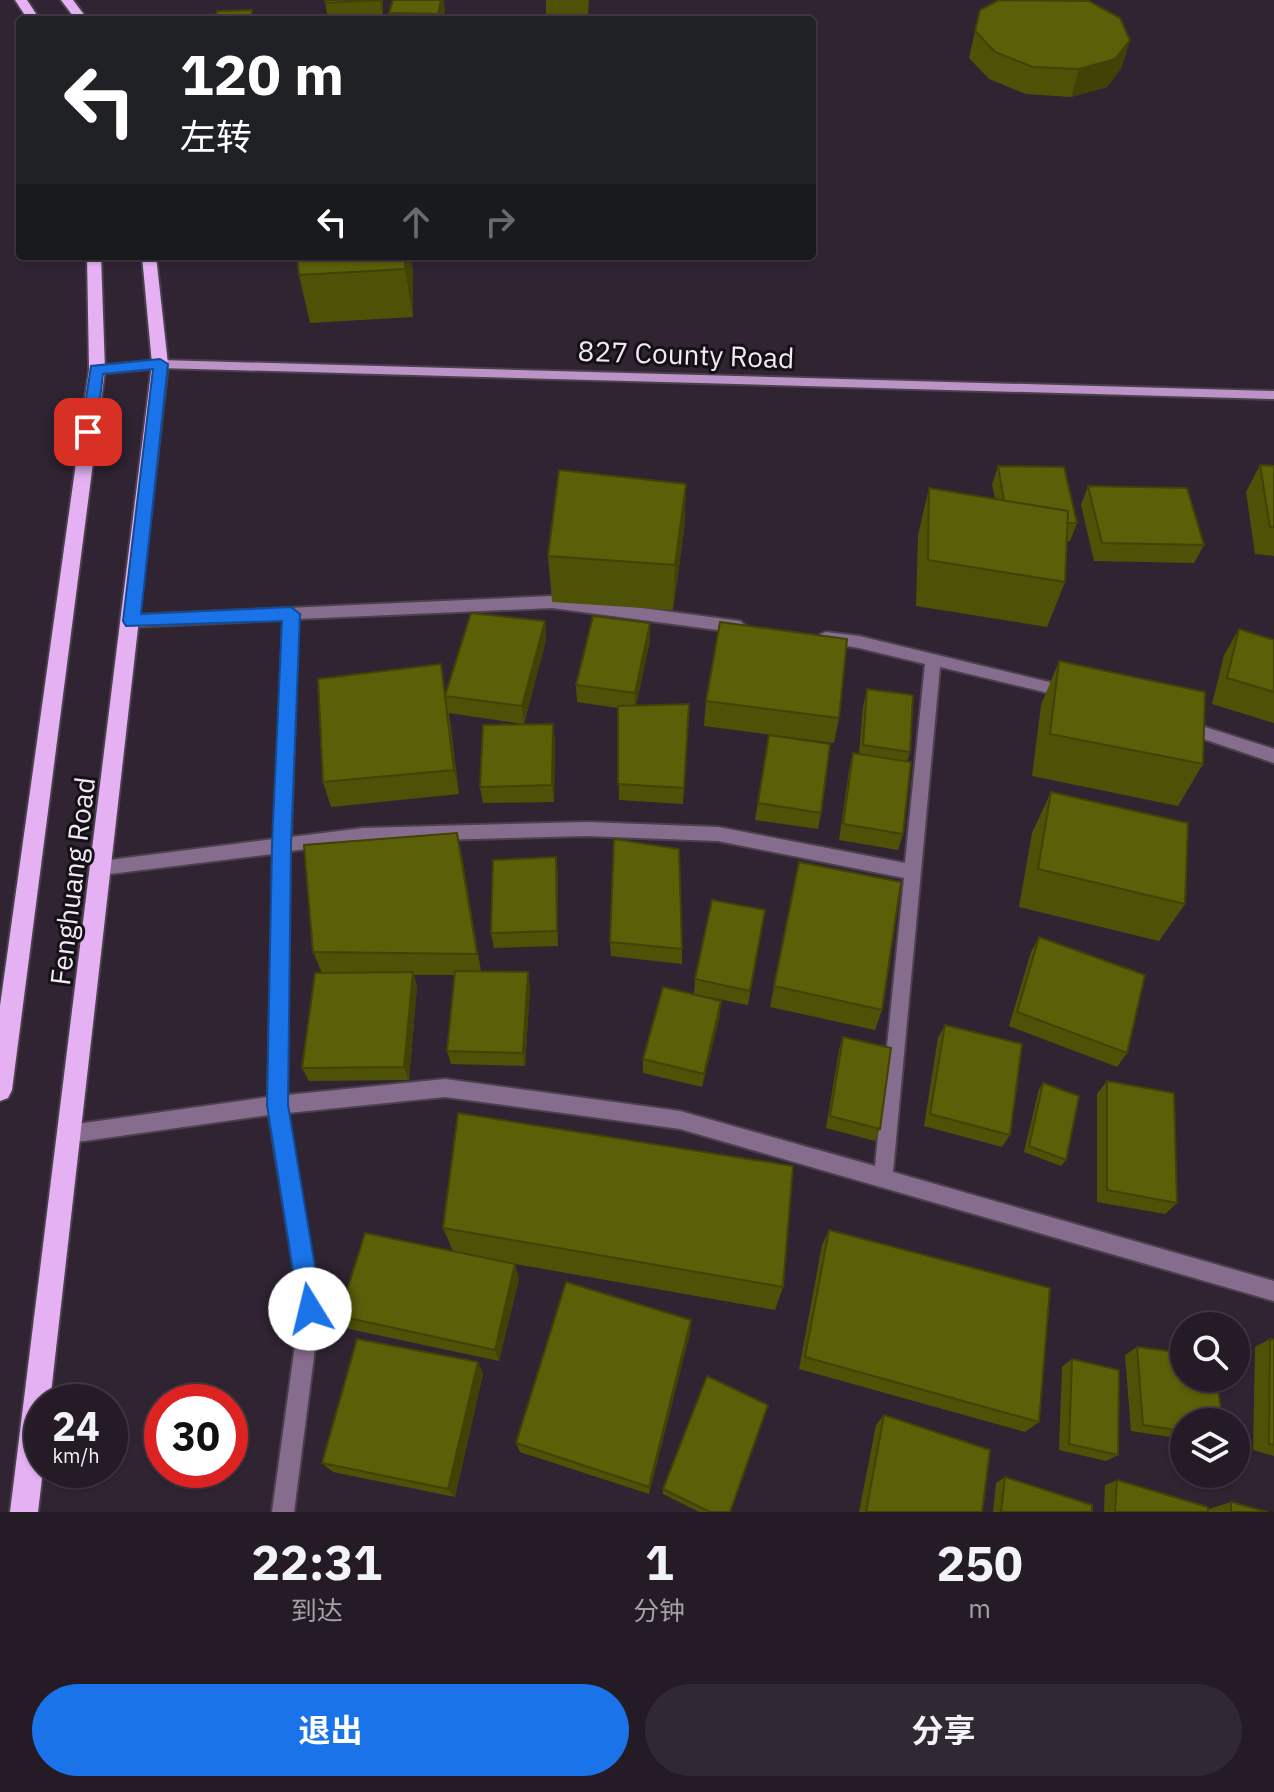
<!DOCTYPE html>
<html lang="zh">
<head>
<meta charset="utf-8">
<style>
  body { margin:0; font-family:"IBM Plex Sans","Noto Sans SC",sans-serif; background:#302832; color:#f1f3f6; height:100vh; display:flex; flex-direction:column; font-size:30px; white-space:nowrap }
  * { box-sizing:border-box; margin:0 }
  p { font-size:26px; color:#a3a1a7 }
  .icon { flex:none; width:44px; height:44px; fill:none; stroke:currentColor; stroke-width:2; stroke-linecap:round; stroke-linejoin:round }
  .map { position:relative; height:1512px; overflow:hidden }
  .drawer { display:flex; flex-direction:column; background:#241b26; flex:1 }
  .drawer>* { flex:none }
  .guide { position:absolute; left:16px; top:16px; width:800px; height:244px; border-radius:8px; box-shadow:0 2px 6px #0004,0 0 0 2px #413943; background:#202124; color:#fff; overflow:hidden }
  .tools { position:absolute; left:1170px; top:1312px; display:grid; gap:16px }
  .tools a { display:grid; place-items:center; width:80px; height:80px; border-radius:50%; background:#241b26; box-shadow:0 2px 6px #0004,0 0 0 2px #413943; font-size:40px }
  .speed { position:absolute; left:24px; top:1384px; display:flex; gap:16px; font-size:40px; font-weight:700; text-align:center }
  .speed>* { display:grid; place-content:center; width:104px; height:104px; border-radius:50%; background:#241b26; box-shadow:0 2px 6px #0004,0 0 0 2px #413943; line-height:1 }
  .speed small { font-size:20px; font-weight:400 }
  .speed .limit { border:12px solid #d22; background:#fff; color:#111 }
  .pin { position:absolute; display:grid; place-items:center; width:68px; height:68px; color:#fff; margin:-34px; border-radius:16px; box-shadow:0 4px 12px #0006 }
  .me { position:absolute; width:88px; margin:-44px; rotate:351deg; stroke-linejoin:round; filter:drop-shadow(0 0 6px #0008) }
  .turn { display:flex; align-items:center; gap:28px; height:168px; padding:0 32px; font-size:36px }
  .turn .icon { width:104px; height:104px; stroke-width:2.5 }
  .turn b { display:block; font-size:56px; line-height:68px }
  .lanes { display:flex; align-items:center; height:76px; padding:0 32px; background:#0003; justify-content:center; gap:40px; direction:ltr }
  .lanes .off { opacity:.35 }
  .eta { display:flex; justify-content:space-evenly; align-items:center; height:136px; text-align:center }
  .eta b { font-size:48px; font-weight:700; line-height:56px }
  .primary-button { display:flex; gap:16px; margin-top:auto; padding:16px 32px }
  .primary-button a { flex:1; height:92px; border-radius:48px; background:#1a73e8; color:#fff; font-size:32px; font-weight:700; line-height:92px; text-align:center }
  .primary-button a+a { background:#302832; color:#f1f3f6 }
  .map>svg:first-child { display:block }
</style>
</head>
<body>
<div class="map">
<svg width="1274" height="1512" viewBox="0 0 1274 1512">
  <rect width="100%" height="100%" fill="#302433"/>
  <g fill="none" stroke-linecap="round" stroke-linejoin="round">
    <g stroke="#4b404e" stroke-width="4">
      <g id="minor">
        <path d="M552,596L740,621L747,627L740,633L552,608L298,619L291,837L363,828L587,822L718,827L905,863L925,664L859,648L821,642L818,638L821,634L826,632L859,636L1074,688L1077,692L1069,698L940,667L893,1172L1274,1281V1301L680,1129L445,1097L288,1113L320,1309L294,1512H272L300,1309L269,1115L70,1143L63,1141L60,1134L63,1127L70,1125L268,1097L273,854L102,875L96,873L94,868L96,863L102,861L274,839L283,620L132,627L125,621L132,615ZM587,836L718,841L904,878L875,1166L680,1111L445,1079L287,1095L290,851L363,842Z"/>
        <path d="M1183,720L1274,749V763L1177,730L1175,726L1177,722Z"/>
      </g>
    </g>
    <g stroke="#4b404e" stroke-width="4">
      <path id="secondary" d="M160,360L1274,391V399L160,368L97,374L91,370L97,366Z"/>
    </g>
    <g stroke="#4b404e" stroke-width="4">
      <g id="primary">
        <path d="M15,0H27L40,20H28Z"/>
        <path d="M61,0H73L88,20H76Z"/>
        <path d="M87,256H101L105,370L12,1090L8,1098L0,1101V1006L89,370Z"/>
        <path d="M142,256H156L168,364L50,1402H42L43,1470L38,1512H10L152,364Z"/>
      </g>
    </g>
    <use href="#minor" fill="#876d8d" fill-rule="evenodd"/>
    <use href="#secondary" fill="#bc93c6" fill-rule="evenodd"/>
    <use href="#primary" fill="#e5b1f3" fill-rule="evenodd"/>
  </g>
  <g fill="#4e5207">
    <path d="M325,0H383V19L328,20Z"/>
    <path d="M546,0H589L588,16H546Z"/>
    <path d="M445,9L443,20H390L389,13Z"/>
    <path d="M975,31L1122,67L1107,87L1071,97L1026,94L989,79L969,58Z"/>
    <path d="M410,256L413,271V317L310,323L299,275Z"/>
    <path d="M1260,465L1274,466V556L1255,554L1246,492Z"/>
    <path d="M998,466L1077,523L1070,541H1066L1065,582L1047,627L916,606L918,535L929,488L995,499L992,485Z"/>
    <path d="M686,484L684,530L673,610L552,602L548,556Z"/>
    <path d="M1088,486L1204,545L1194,563L1094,561L1081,505Z"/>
    <path d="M545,621L546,640L524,724L449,713L459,794L331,807L323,782Z"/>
    <path d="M1239,629L1274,640V723L1212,704L1224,655Z"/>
    <path d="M650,641L636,705L689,704L683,804L619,800L618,708L577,702L576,685Z"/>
    <path d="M1059,661L1203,764L1178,806L1032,776L1041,705Z"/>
    <path d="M867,689L910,752L907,762L903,834L898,850L839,840L849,770L853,753L859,754L863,707Z"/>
    <path d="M706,701L839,718L834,743L704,726Z"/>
    <path d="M553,724L555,741L554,802L483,803L480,787Z"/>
    <path d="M769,735L821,813L818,829L755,820Z"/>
    <path d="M1051,792L1185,904L1159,941L1019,907L1032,833Z"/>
    <path d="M462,856L481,971L530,987L525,1066L451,1064L447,1051L455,975H414L417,986L409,1080L309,1081L302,1068L322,973L313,952Z"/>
    <path d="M556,857L558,873V946L494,948L491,933Z"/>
    <path d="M799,862L882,1010L875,1030L770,1007Z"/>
    <path d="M765,910L748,1005L694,994L695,979Z"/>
    <path d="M1039,937L1127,1053L1117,1067L1009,1026L1031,952Z"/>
    <path d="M610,942L682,949V964L611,956Z"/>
    <path d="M720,1015L702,1087L643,1073V1059Z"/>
    <path d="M945,1025L1010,1135L1002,1147L924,1126L938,1038Z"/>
    <path d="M843,1037L880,1129L875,1141L826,1128L839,1050Z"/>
    <path d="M1107,1081L1177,1203L1165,1214L1097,1202V1094Z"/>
    <path d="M1043,1083L1066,1160L1061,1166L1024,1152L1039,1089Z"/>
    <path d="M443,1228L783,1287L775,1310L510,1263L515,1264L519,1279L499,1361L349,1329L339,1316L453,1251Z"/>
    <path d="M829,1230L1039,1422L1025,1432L799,1369L822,1245Z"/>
    <path d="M691,1320L690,1333L649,1494L520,1452L516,1443Z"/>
    <path d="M1270,1339L1274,1340V1456L1253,1450L1255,1347Z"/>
    <path d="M1137,1347L1184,1422V1439L1131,1431L1125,1355Z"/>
    <path d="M1072,1359L1118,1455L1106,1461L1059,1450L1062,1367Z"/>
    <path d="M478,1362L483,1374L455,1497L333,1472L322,1463Z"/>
    <path d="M884,1415L982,1512H859L876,1425Z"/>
    <path d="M1005,1477L1092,1512H993L996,1483Z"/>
    <path d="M1117,1480L1208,1512H1104L1105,1485Z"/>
    <path d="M663,1489L730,1512H699L663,1494Z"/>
    <path d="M1231,1502L1268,1512H1209V1509Z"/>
  </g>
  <g fill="#404206">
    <path d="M380,0H383V19Z"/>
    <path d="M441,0H444L445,9L443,20H438V14Z"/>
    <path d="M1130,40L1122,67L1107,87L1071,97L1079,69Z"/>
    <path d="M405,256H410L413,271V317L405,269Z"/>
    <path d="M686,484L684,530L673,610L675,565Z"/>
    <path d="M545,621L546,640L524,724L522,706Z"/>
    <path d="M650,623V641L635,711V693Z"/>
    <path d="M441,664L445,690L446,696H445L459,794L454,770Z"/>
    <path d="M553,724L555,741L554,802L552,785Z"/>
    <path d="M457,833L462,856L481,975L477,954Z"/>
    <path d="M556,857L558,873V946L557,931Z"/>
    <path d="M413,972L417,986L409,1080L404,1067Z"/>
    <path d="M528,972L530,987L525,1066L523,1053Z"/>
    <path d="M721,1001L720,1015L702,1087L704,1074Z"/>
    <path d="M515,1264L519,1279L499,1361L495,1350Z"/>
    <path d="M691,1320L690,1333L649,1494V1487Z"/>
    <path d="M478,1362L483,1374L455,1497L448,1489Z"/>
  </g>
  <g fill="#5b5f08" stroke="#404206" stroke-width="2">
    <path d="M325,0H380L325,3Z"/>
    <path d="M393,0H441L438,14L389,13Z"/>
    <path d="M999,0L1089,1L1120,18L1130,40L1115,59L1079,69L1033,67L995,52L975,31L980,10Z"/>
    <path d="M252,10L251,20H215L217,11Z"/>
    <path d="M313,17L312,20H275V19Z"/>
    <path d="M297,256H405V269L299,275Z"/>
    <path d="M1260,465L1274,466V527H1270Z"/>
    <path d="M998,466L1064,467L1077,523H1067L1068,511L1004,501Z"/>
    <path d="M559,470L686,484L675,565L548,556Z"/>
    <path d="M1088,486L1187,488L1204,545L1102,543Z"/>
    <path d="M929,488L1068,511L1065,582L928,560Z"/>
    <path d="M471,613L545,621L522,706L445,696Z"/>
    <path d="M593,616L650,623L635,693L576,685Z"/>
    <path d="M720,622L847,639L839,718L706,701Z"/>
    <path d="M1239,629L1274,640V692L1227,678Z"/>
    <path d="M1059,661L1205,692L1203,764L1050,734Z"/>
    <path d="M441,664L454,770L323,782L318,679Z"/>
    <path d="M867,689L913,695L910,752L863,745Z"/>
    <path d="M689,704L684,788L618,784V706Z"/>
    <path d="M553,724L552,785L480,787L483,725Z"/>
    <path d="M769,735L830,744L821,813L758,803Z"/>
    <path d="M853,753L911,762L903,834L843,824Z"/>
    <path d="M1051,792L1188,823L1185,904L1038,869Z"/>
    <path d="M457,833L477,954L313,952L304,845Z"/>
    <path d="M614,839L679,849L682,949L610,942Z"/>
    <path d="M556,857L557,931L491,933L493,860Z"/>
    <path d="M799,862L901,882L882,1010L774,986Z"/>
    <path d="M712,900L765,910L750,991L695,979Z"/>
    <path d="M1039,937L1145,975L1127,1053L1017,1012Z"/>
    <path d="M455,971L528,972L523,1053L447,1051Z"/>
    <path d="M413,972L404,1067L302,1068L315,973Z"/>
    <path d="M663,987L721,1001L704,1074L643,1059Z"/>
    <path d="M945,1025L1022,1044L1010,1135L930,1114Z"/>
    <path d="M843,1037L891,1048L880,1129L830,1116Z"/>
    <path d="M1107,1081L1174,1093L1177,1203L1107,1190Z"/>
    <path d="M1043,1083L1079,1096L1066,1160L1029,1146Z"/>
    <path d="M458,1113L793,1166L783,1287L443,1228Z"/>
    <path d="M829,1230L1050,1288L1039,1422L805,1357Z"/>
    <path d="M365,1233L515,1264L495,1350L339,1316Z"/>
    <path d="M566,1282L691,1320L649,1487L516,1443Z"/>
    <path d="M357,1339L478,1362L448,1489L322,1463Z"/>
    <path d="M1270,1339L1274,1340V1445L1269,1444Z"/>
    <path d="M1137,1347L1184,1353V1378H1217L1222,1422H1184V1431L1143,1425Z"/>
    <path d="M1072,1359L1119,1370L1118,1455L1069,1444Z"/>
    <path d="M707,1376L768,1405L730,1512H710L663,1489Z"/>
    <path d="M884,1415L990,1450L982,1512H866Z"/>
    <path d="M1005,1477L1092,1505V1512H1001Z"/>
    <path d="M1117,1480L1208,1507V1512H1115Z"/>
    <path d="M1231,1502L1268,1512H1231Z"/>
  </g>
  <path fill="#1a73e8" stroke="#114b97" stroke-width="2" d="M160,359L168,364L141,614L291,607L300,614L291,845L288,1105L322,1309L319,1318L310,1321L302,1318L299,1309L267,1105L272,845L282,621L126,626L123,621L153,369L103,374L96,432L88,437L81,432L91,366Z"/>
  <g text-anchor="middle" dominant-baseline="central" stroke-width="6" stroke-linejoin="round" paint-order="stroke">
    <g font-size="28" fill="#f1e9f3" stroke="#151016">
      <text transform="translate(686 354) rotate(2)">827 County Road</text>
      <text transform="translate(72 881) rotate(-83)">Fenghuang Road</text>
    </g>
  </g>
</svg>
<div class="tools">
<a><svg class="icon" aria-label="search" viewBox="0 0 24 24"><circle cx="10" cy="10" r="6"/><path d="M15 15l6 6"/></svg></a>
<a><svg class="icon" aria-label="layers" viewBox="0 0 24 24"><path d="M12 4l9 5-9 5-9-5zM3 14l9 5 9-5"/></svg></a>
</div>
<div class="speed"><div>24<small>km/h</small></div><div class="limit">30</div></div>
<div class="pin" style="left:88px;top:432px;background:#d93025"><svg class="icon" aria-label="arrive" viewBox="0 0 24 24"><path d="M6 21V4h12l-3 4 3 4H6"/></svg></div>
<svg class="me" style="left:310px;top:1309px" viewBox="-20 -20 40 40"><circle r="19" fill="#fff"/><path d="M0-13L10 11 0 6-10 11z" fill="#1a73e8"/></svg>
<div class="guide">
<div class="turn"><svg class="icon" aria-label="left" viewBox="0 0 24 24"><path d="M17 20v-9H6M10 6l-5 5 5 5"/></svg><div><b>120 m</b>左转</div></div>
<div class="lanes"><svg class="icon" aria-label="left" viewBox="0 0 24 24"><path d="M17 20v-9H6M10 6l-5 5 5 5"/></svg><svg class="icon off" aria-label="ahead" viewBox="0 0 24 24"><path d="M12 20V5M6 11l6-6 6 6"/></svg><svg class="icon off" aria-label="right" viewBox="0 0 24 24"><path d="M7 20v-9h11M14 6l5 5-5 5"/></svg></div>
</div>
</div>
<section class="drawer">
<div class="eta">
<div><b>22:31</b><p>到达</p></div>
<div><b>1</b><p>分钟</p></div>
<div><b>250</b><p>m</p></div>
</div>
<div class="primary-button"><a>退出</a><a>分享</a></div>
</section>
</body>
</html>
